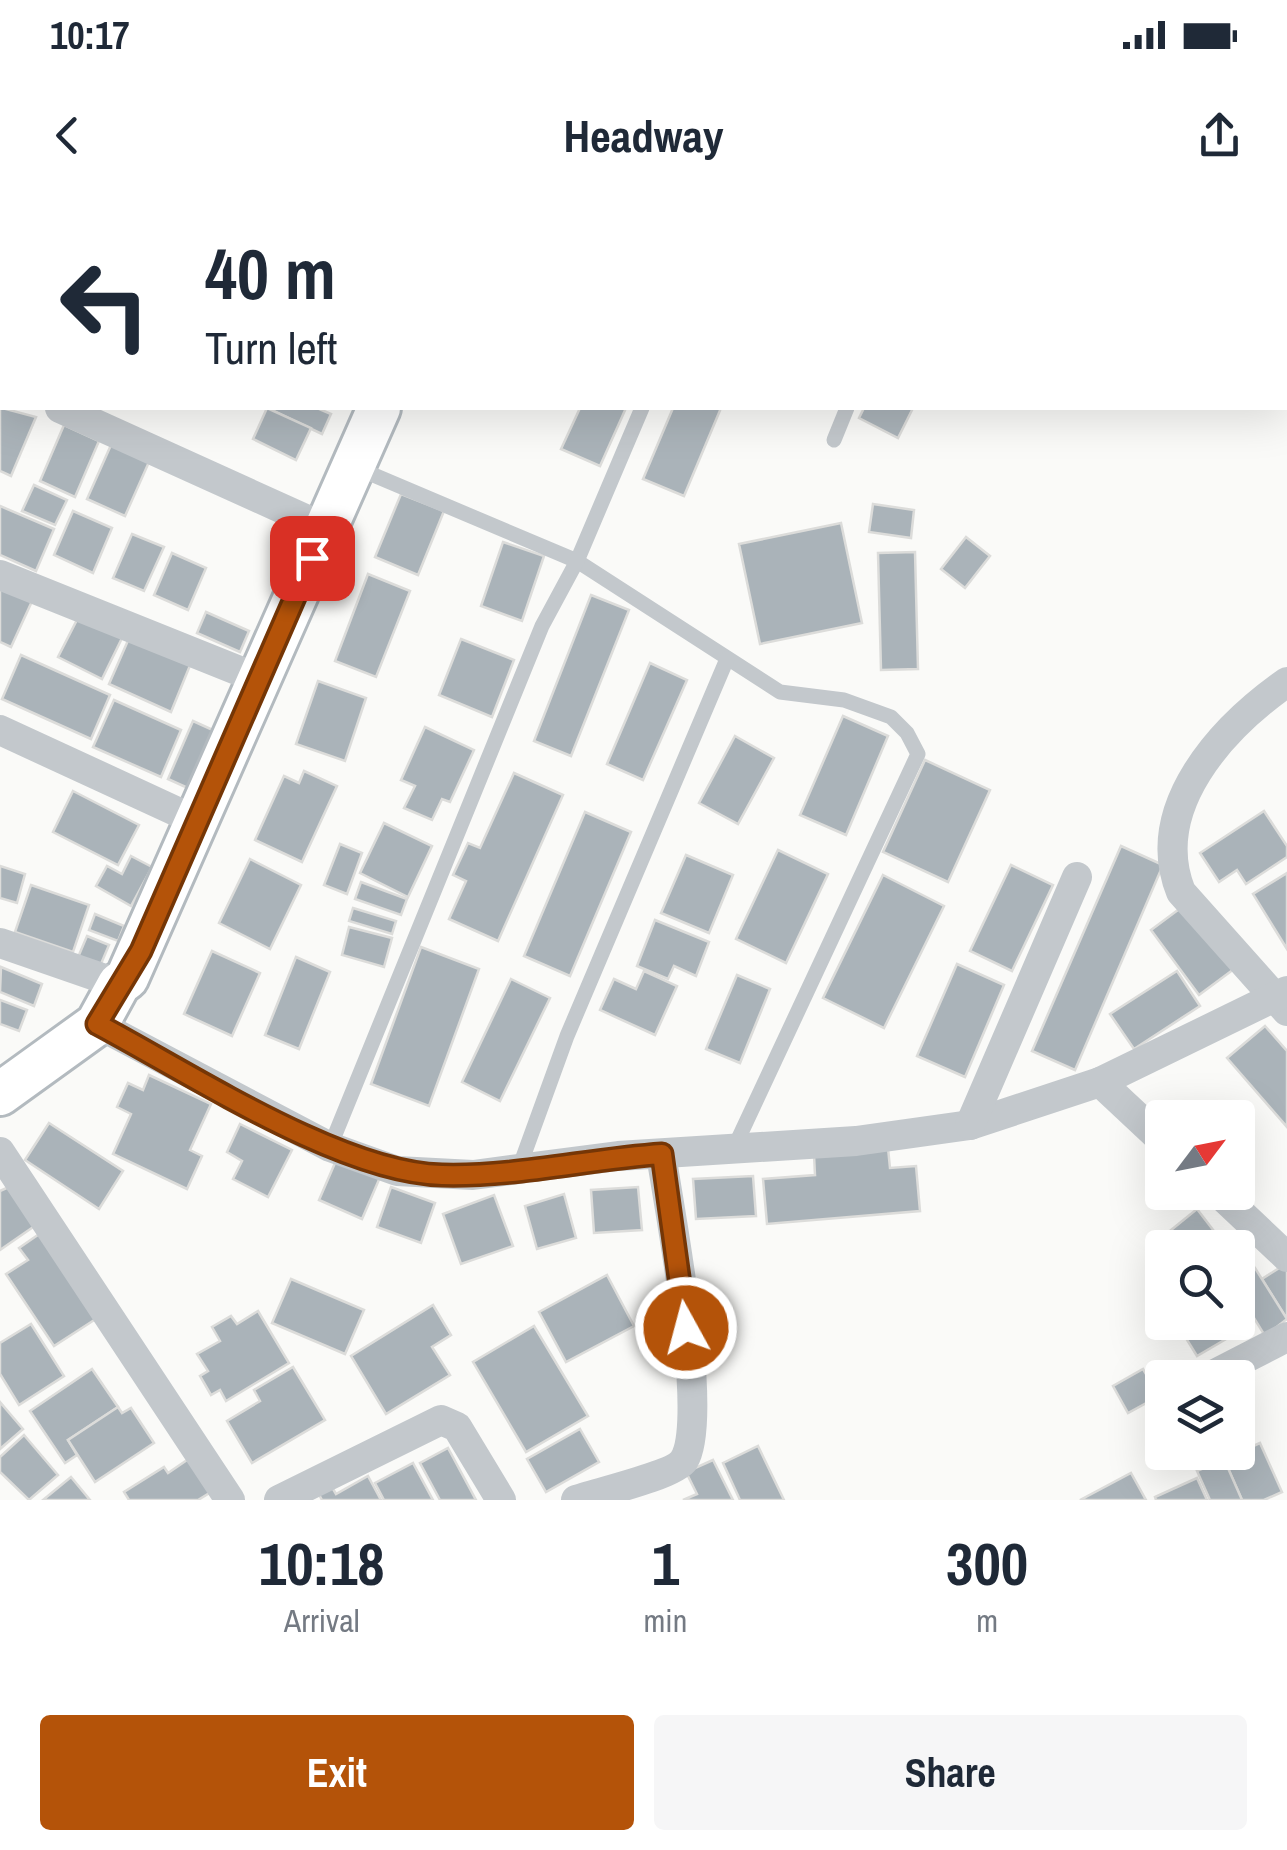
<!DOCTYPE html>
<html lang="en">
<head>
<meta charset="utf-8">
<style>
  body { margin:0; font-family:"Archivo Narrow",sans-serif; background:#f6f6f7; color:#1f2937; height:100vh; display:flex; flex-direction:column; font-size:38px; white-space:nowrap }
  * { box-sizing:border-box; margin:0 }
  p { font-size:32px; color:#747a83 }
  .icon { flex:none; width:55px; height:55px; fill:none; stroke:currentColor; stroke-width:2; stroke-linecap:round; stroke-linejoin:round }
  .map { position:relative; height:1300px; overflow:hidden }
  .panel { display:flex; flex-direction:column; background:#fff; flex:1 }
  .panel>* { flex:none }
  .banner { position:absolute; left:0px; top:0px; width:1288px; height:210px; box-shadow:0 10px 40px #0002; background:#fff; color:#1f2937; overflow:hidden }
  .needle { width:65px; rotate:58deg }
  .controls { position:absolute; left:1145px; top:900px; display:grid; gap:20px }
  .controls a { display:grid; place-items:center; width:110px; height:110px; border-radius:10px; background:#fff; box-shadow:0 10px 40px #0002; font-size:50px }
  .pin { position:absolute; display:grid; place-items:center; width:85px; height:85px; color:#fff; margin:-42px; border-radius:20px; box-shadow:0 5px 15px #0006 }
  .me { position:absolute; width:110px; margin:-55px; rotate:353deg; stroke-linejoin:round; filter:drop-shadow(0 0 8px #0008) }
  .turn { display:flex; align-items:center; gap:35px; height:210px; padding:0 40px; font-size:45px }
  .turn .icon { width:130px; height:130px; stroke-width:2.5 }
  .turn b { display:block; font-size:70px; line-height:85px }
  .eta { display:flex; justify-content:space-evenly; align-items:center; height:170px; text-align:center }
  .eta b { font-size:60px; font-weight:700; line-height:70px }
  .action { display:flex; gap:20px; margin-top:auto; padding:20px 40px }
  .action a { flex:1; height:115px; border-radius:10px; background:#b45309; color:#fff; font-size:40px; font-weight:700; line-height:115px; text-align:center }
  .action a+a { background:#f6f6f7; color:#1f2937 }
  .status { display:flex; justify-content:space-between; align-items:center; height:70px; padding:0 50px; background:#fff; direction:ltr }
  .status svg { height:28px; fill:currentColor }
  header { display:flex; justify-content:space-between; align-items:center; height:130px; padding:0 40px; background:#fff; font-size:45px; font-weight:700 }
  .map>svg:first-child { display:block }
</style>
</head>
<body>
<div class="status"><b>10:17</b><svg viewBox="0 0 49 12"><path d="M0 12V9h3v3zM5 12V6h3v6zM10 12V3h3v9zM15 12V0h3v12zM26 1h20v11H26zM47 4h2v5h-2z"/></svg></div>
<header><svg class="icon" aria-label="back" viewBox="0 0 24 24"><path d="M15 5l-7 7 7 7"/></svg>Headway<svg class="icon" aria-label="share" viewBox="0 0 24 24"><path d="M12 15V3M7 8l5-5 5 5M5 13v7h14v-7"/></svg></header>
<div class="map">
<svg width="1287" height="1300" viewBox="0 0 1287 1300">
  <rect width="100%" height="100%" fill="#fafaf8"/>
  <g fill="#aab3b9" stroke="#dcdcda" stroke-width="2.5">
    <path d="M0,201L2,208L36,217L11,276L0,271Z"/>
    <path d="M267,208H317L331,214L322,234Z"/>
    <path d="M267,208L311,228L296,260L253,239Z"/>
    <path d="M580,208H626L600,266L561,249Z"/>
    <path d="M673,208H721L684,296L643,279Z"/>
    <path d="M864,208H913L898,238L859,218Z"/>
    <path d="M64,225L99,241L75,297L40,281Z"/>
    <path d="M115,236L153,253L125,316L87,299Z"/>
    <path d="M34,285L67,300L55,325L22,311Z"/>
    <path d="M401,294L444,311L418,375L375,357Z"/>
    <path d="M873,304L914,310L911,338L869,332Z"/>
    <path d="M0,306L54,329L36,371L0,355Z"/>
    <path d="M73,311L112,328L93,373L54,355Z"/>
    <path d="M841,323L862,423L760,444L739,344Z"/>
    <path d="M132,334L164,347L144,391L113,378Z"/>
    <path d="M966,337L990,356L965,388L941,369Z"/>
    <path d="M503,342L544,356L522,421L481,406Z"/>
    <path d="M915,352L918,469L881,470L878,353Z"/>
    <path d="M172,353L206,368L188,410L154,395Z"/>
    <path d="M368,374L410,391L376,477L335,461Z"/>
    <path d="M0,384L33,399L11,447L0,442Z"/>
    <path d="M591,395L629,410L571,556L534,541Z"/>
    <path d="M206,412L249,431L240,452L197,433Z"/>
    <path d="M80,414L123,436L102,479L58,457Z"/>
    <path d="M130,436L191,463L171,512L109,484Z"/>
    <path d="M461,439L514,460L492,517L439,495Z"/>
    <path d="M21,455L110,495L91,539L2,499Z"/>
    <path d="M650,463L687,480L643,580L607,564Z"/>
    <path d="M318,481L366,498L345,561L296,544Z"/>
    <path d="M114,500L181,530L161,577L93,547Z"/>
    <path d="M843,516L888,536L846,635L800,615Z"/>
    <path d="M193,521L215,531L190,589L168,579Z"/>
    <path d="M425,527L474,550L450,602L442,599L432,620L404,608L415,586L401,580Z"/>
    <path d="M735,536L774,558L738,624L699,603Z"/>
    <path d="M925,560L990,590L948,682L883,652Z"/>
    <path d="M304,571L337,586L302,662L255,640L284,576L299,583Z"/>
    <path d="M514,573L563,595L498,741L449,719L466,681L453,675L468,643L480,648Z"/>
    <path d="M73,591L139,625L118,665L53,632Z"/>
    <path d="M1264,611L1287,646V657L1246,684L1237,670L1219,682L1200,653Z"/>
    <path d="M585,612L631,632L570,776L524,756Z"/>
    <path d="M384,623L432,646L408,697L360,673Z"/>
    <path d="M340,644L362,653L347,694L324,685Z"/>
    <path d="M1121,646L1163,665L1075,870L1032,851Z"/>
    <path d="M778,650L828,674L786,763L736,739Z"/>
    <path d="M686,655L733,675L709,733L661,713Z"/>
    <path d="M131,656L152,667L131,706L96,686L107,666L122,674Z"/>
    <path d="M250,659L301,685L270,749L219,723Z"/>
    <path d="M1011,665L1053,685L1012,771L970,751Z"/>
    <path d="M0,666L25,674L17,703L0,698Z"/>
    <path d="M1287,673V749L1253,694Z"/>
    <path d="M883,675L944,706L884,828L823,798Z"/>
    <path d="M361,682L407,699L401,715L355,699Z"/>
    <path d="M31,685L89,705L73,752L15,732Z"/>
    <path d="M1186,704L1234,769L1199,795L1151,730Z"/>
    <path d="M353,708L396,721L392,734L349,721Z"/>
    <path d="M95,714L124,726L118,741L89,730Z"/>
    <path d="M655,720L709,742L696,776L674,766L668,779L637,766Z"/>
    <path d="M349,727L392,738L384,767L342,755Z"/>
    <path d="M87,736L109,745L98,771L76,762Z"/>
    <path d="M421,747L479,769L429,906L371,884Z"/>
    <path d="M212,751L260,773L232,836L184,814Z"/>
    <path d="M296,757L330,772L299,849L265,835Z"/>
    <path d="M957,764L1004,785L965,877L917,856Z"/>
    <path d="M1,767L42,784L34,806L0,792Z"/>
    <path d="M644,771L677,786L655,835L600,810L614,779L636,789Z"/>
    <path d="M1177,771L1200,806L1134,849L1110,814Z"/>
    <path d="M737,775L770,789L740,863L706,849Z"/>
    <path d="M511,779L550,798L500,901L462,882Z"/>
    <path d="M0,800L27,810L19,831L0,824Z"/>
    <path d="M1265,826L1287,851V927L1227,858Z"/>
    <path d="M149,875L211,904L190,950L202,956L187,989L113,954L131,914L117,907L128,883L143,890Z"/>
    <path d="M49,923L123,971L99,1009L25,960Z"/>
    <path d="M240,924L292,950L268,997L233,979L242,961L227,952Z"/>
    <path d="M888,948L890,968L916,966L920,1011L767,1024L763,979L815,975L814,955Z"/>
    <path d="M338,956L381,975L362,1019L319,1000Z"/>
    <path d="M753,976L756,1016L696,1019L693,979Z"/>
    <path d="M13,985L39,1023L0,1050V991Z"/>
    <path d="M391,987L435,1003L421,1043L377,1027Z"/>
    <path d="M638,987L642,1030L594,1033L591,990Z"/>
    <path d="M564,994L576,1038L537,1049L525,1006Z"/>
    <path d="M494,995L513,1046L461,1064L443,1014Z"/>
    <path d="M1197,1009L1217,1035L1201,1048H1167L1160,1039Z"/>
    <path d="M45,1030L102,1115L54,1146L6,1074L28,1060L19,1048Z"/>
    <path d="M1287,1063V1119L1262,1079Z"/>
    <path d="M1255,1068L1287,1119L1265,1136L1238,1092V1079Z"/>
    <path d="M607,1075L634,1126L566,1162L539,1112Z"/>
    <path d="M291,1079L364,1110L345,1154L272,1123Z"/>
    <path d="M433,1105L451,1135L432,1147L450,1175L386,1214L351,1156Z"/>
    <path d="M258,1111L289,1163L226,1201L220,1190L211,1195L200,1176L208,1171L197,1154L220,1141L212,1127L231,1116L237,1124Z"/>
    <path d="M1176,1122H1216L1226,1139L1197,1156Z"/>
    <path d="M31,1124L64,1176L19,1205L0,1174V1143Z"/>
    <path d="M534,1126L588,1216L526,1252L473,1162Z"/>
    <path d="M293,1167L325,1220L252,1263L227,1221L260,1201L254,1190Z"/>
    <path d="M92,1169L118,1207L68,1240L77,1255L65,1263L30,1211Z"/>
    <path d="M1143,1169L1159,1196L1128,1213L1113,1186Z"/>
    <path d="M0,1202L23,1229L0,1249Z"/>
    <path d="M118,1207L122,1213L131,1208L154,1243L95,1282L68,1240Z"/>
    <path d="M580,1229L599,1262L546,1292L527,1259Z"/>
    <path d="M24,1235L58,1275L29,1300L0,1272V1257Z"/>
    <path d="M1260,1243L1282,1292L1264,1300H1242L1224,1259Z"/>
    <path d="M758,1246L784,1300H740L723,1263Z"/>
    <path d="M448,1248L476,1300H440L420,1263Z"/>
    <path d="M190,1258L211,1292L198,1300H129L124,1292L164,1267L168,1273Z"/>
    <path d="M1224,1259L1242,1300H1210L1197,1271Z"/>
    <path d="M713,1260L733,1300H683L697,1294L686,1272Z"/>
    <path d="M413,1263L433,1300H384L375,1283Z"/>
    <path d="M1131,1273L1146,1300H1080Z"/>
    <path d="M368,1276L381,1300H322L316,1289L329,1282L336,1294Z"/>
    <path d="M71,1277L90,1300H43Z"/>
    <path d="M1197,1278L1207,1300H1156L1155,1297Z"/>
  </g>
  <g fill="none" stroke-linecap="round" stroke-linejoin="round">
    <g stroke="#b3babf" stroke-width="48">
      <g id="secondary">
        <path d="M466,2L467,0"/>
        <path d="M0,894L97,824L119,784L127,778L379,208"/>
      </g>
    </g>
    <g stroke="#c3c8cc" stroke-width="15">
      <path d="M756,0L763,2"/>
      <path d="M728,2L729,0"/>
      <path d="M928,2L930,0"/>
      <path d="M834,240L847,208"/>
      <path d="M357,268L577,361L780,492L844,500L891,517L907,533L918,554L734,948"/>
      <path d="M330,947L542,426L577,361L642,208"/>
      <path d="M518,971L567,836L727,459"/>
    </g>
    <g stroke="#c3c8cc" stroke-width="30">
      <path d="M0,180L2,181"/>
      <path d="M60,208L325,328"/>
      <path d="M0,375L257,478"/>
      <path d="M1287,482C1223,527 1147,607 1181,692L1287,811"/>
      <path d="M0,530L197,621"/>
      <path d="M0,743L119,784"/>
      <path d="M97,824L330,947L397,971L473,975L618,956L856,941L970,925L1100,882L1287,791"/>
      <path d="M1100,882L1162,940"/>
      <path d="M970,925L1077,677"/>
      <path d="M0,952L230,1300"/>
      <path d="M1218,992L1287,1057"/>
      <path d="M1207,1178L1287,1137"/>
      <path d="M279,1300L441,1220L457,1227L501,1300"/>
      <path d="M576,1300C596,1293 675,1275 684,1260C710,1219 669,1008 661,954"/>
    </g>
    <use href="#secondary" stroke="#fff" stroke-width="42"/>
  </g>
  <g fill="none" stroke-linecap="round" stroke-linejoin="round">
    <g stroke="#753606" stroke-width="25">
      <path id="route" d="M312,358L141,751L97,824C188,872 341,973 442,975C516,977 588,959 662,954L686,1128"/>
    </g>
    <use href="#route" stroke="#b45309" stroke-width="18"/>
  </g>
</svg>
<div class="controls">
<a><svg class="needle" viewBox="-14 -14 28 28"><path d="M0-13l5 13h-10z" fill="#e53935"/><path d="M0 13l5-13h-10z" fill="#747a83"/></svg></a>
<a><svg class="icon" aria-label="search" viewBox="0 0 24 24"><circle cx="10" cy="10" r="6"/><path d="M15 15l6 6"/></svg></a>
<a><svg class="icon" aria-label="layers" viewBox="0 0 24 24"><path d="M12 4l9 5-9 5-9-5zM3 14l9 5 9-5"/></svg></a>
</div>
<div class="pin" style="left:312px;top:358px;background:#d93025"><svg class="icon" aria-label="arrive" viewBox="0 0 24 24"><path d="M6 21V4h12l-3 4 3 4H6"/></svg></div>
<svg class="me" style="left:686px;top:1128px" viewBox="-20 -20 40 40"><circle r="17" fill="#b45309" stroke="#fff" stroke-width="3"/><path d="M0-11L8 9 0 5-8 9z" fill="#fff"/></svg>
<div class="banner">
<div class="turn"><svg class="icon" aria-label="left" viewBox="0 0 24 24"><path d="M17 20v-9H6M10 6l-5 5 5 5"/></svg><div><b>40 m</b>Turn left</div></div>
</div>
</div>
<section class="panel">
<div class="eta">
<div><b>10:18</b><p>Arrival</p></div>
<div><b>1</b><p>min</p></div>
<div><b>300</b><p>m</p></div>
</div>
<div class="action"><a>Exit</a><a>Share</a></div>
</section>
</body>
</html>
